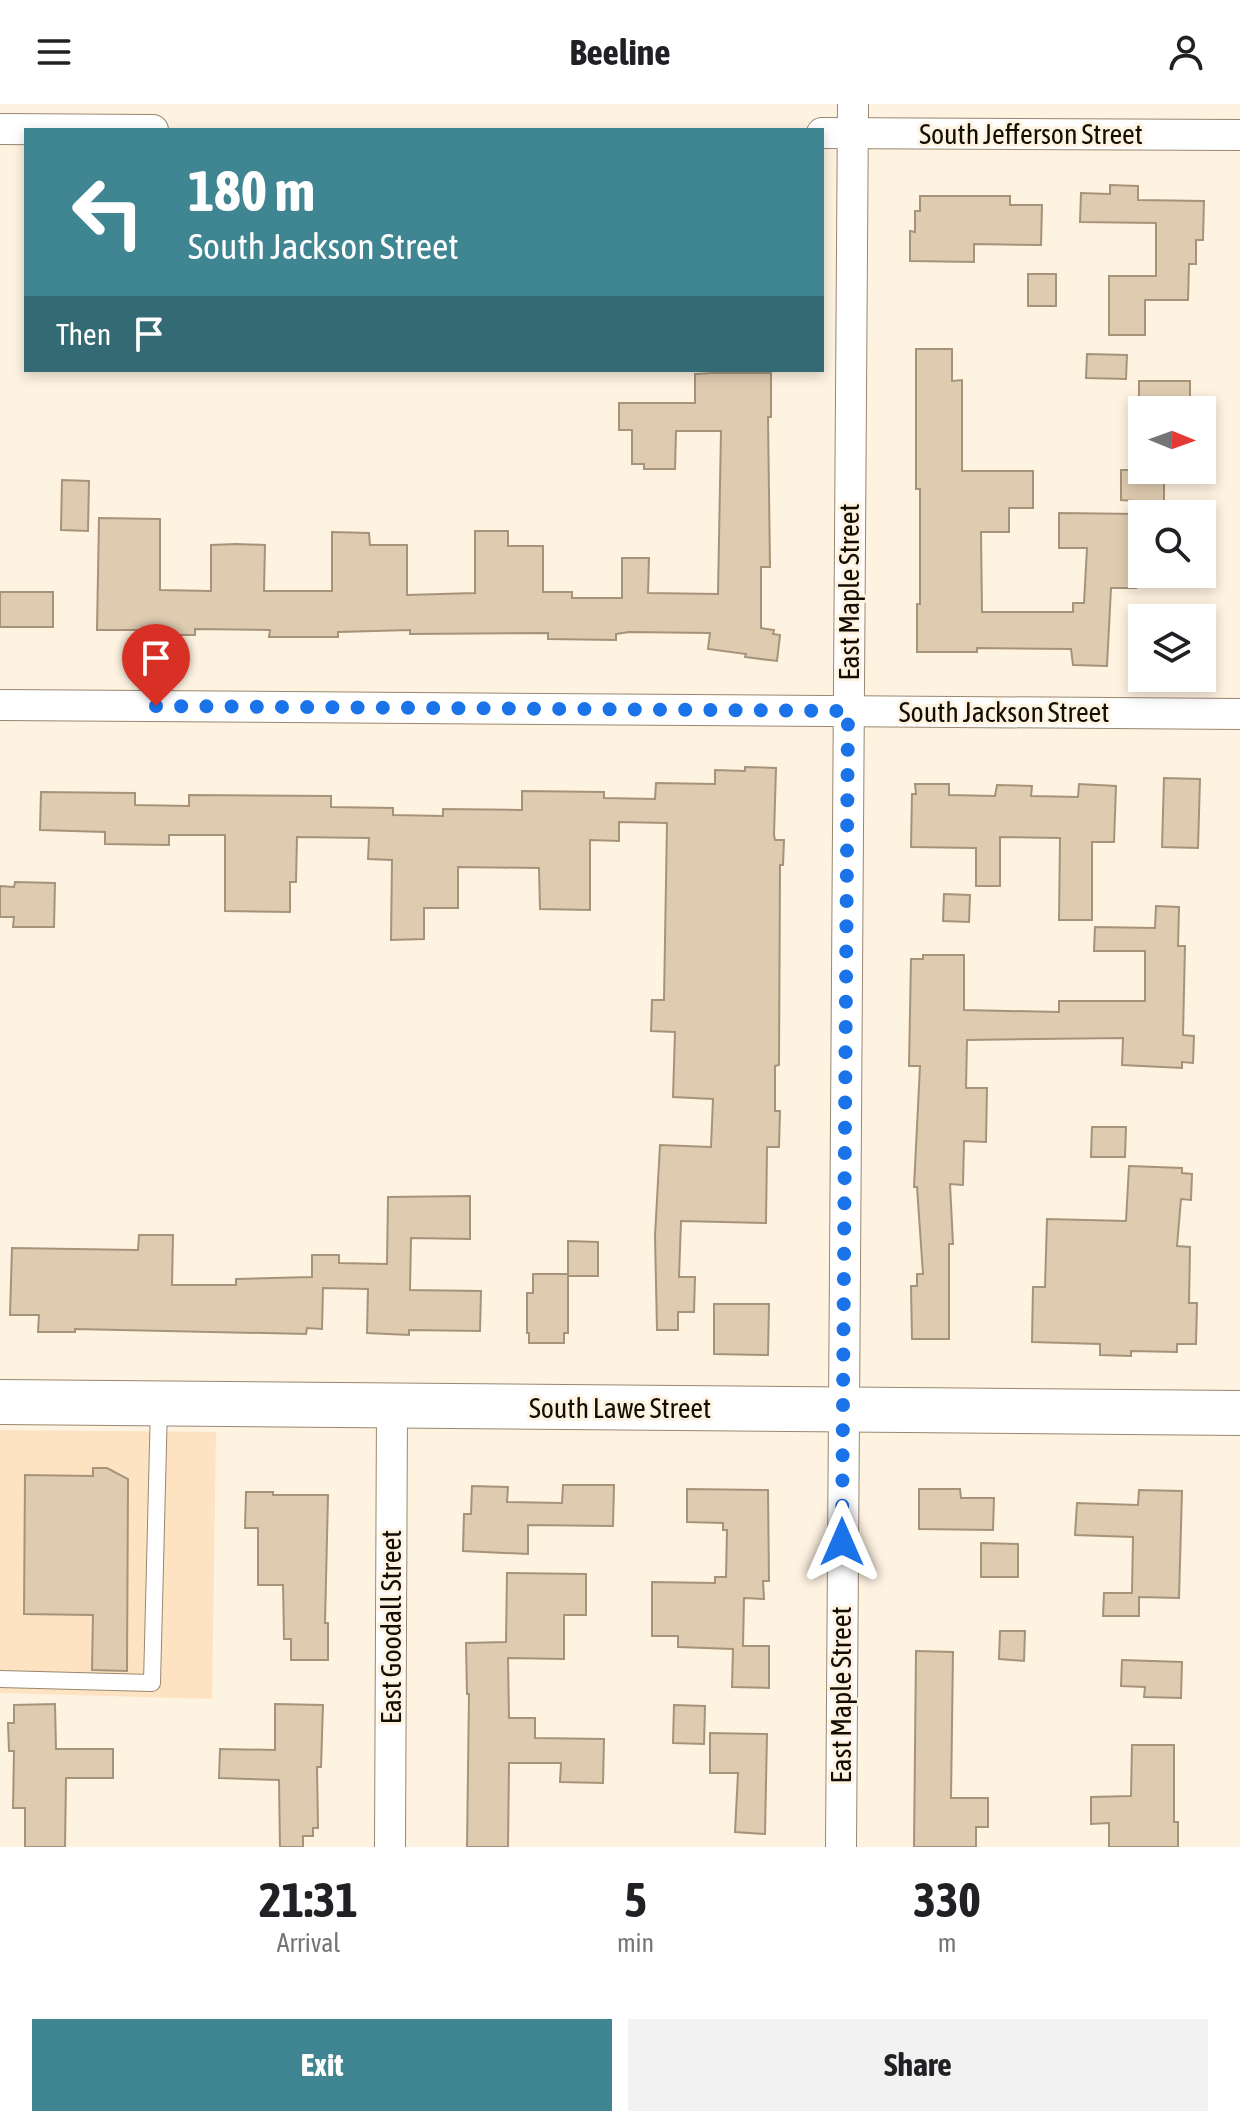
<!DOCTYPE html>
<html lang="en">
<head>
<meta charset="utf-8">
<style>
  body { margin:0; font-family:"Asap Condensed",sans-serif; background:#f2f2f2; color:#202124; height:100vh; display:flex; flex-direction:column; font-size:30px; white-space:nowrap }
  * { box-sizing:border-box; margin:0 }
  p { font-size:26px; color:#757577 }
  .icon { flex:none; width:44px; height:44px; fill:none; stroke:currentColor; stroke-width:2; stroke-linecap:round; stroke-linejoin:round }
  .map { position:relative; height:1743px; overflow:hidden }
  .drawer { display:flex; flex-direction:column; background:#fff; flex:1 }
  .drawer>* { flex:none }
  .banner { position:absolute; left:24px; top:24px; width:800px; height:244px; border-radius:0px; box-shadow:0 4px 12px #0003; background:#408592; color:#fff; overflow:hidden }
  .needle { width:52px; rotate:91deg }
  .fabs { position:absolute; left:1128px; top:292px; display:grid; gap:16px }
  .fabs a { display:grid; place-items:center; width:88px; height:88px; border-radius:0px; background:#fff; box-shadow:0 4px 12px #0003; font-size:40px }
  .pin { position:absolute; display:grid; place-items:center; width:68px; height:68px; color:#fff; margin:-82px -34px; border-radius:50% 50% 50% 0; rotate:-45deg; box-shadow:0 0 8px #0007 }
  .pin .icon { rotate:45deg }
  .me { position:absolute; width:88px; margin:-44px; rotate:0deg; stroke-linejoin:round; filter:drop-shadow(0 0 6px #0008) }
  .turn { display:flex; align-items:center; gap:28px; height:168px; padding:0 32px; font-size:36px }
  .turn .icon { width:104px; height:104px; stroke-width:2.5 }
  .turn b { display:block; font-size:56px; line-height:68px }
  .then { display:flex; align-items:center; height:76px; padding:0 32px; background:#0003; gap:16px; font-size:30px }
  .eta { display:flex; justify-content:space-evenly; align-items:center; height:136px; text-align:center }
  .eta b { font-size:48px; font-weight:700; line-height:56px }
  .action { display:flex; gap:16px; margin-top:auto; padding:16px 32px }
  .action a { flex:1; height:92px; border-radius:0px; background:#408592; color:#fff; font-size:32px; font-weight:700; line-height:92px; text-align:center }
  .action a+a { background:#f2f2f2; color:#202124 }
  header { display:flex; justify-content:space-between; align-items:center; height:104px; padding:0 32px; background:#fff; font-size:36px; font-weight:700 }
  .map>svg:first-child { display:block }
</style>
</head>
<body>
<header><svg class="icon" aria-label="menu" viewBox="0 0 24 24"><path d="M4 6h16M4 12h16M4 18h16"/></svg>Beeline<svg class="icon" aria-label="person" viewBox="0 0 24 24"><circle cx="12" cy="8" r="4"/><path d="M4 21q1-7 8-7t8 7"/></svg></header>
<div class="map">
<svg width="1240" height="1743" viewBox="0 0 1240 1743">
  <rect width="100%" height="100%" fill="#fef2e1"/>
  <path fill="#fde3c1" d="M0,1326L216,1328L212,1595L0,1589Z"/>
  <g fill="#dfcbb0" stroke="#a69379" stroke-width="2">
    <path d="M1110,81L1138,82V96L1204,97L1203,136H1196V160H1189L1188,196H1145V231H1109V172H1156V119L1080,118L1081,89L1110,90Z"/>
    <path d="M920,92H1010V101H1042L1041,141L974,140V158L910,157V127L915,128V107H920Z"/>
    <rect x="1028" y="170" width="28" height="32"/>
    <path d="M916,245H952V277L962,276V367H1033V404H1009V428H981L982,508H1073V499H1084L1087,444H1059V409L1138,410L1136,484H1111L1107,562L1073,561L1071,545L977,544V548H917V500H920V385H916Z"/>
    <path d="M1087,250L1127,251L1126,275L1086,274Z"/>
    <path d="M711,269H771V313H768L770,463H761V524L774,526L773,530L780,531L777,557L745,553L746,550L708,545L710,529L629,528L616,530V536L548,535V529L410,530V526L338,528V533H269L270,526L195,525V531H171V526H97L99,414L160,415V486L211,487V441L236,440L265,441L264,487H332V428L369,429L370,441H407V491L475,489V427H508V442H543V488H572V494H622V454H649L648,489L718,490L721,327H676L675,365H644V360H632V326H619V299H695V270Z"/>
    <rect x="1139" y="277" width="51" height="29"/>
    <path d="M1121,366H1164V399L1121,396Z"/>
    <path d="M62,376L89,377L88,427L61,426Z"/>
    <rect x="0" y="488" width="53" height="35"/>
    <path d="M745,663L776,664L774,731L775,736H784L783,761H780L779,961L775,962V1007H780L779,1043H767L766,1119L681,1117L679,1173H695L694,1208H678V1226H657L655,1132L660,1041L711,1043L713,995L673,993L675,928L651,927L652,896H664L667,719L619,718V737L590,736V806L540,805L539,764L458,763V804H424V835L391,836L392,756L368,755L369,734L297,733L296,778H290V808L225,807V731H169V741L105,740V728L40,726L41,688L135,689V701L189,702V691L331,692V703L393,704V711L443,712V705L522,706V687L604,688V694L655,695L656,679L715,680V666L745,667Z"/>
    <path d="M1164,674L1200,675L1198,744L1162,743Z"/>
    <path d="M915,680H949V691L995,692L997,681L1032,682L1031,692L1078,693L1079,680L1116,682L1114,738H1092V816H1059L1060,734L1000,733V782H976V744L911,743L912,690H916Z"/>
    <path d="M15,778L55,779L54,823H13L14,813H0V782L14,783Z"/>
    <path d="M944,790L970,791L969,818L943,817Z"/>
    <path d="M1156,802L1179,803L1178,842H1185L1183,931L1194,932L1193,959L1182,958V964L1122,961L1123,934L967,936L966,984H987L986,1038L964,1037L963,1081L950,1080L953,1140H949V1235H912L911,1182H917V1170H923L917,1083H914L920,962H909L911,855H923V851H964V906L1059,908V897H1145V847H1094L1095,823L1155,824Z"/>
    <path d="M1092,1023H1126L1125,1053H1091Z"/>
    <path d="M1129,1062L1182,1064V1069L1192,1070L1191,1096L1181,1095L1177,1142L1190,1143L1189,1199H1197L1196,1240H1177V1248L1131,1247V1252L1100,1251V1240L1032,1238L1033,1183H1045L1047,1115L1126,1117Z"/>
    <path d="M470,1092V1135L411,1134L410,1186L481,1187L480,1227L409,1226V1231L367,1229L368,1185L323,1184L322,1225L307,1224L306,1230L75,1225V1228H38L39,1211H10L12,1144L138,1146L139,1131H173L172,1181H236V1175L312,1173V1151H339V1159L387,1160L388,1093Z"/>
    <path d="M568,1137L598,1138V1172H568V1229H564V1239H529V1229H527V1189H533V1170H568Z"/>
    <path d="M714,1200H769L768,1251L714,1250Z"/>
    <path d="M93,1364H107L128,1375L127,1567L92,1566L93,1511L24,1510L25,1371L93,1372Z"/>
    <path d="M563,1381H614L613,1422L528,1421V1450L463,1447L464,1410H471L472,1382L508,1383L507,1398L562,1399Z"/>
    <path d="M687,1385L768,1386L769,1477H763L764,1495L744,1494L743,1542H769V1584L732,1583L733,1545L678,1543V1532H652V1478L715,1479V1473H726L727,1426H723V1419L687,1418Z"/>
    <path d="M919,1385H960L961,1394H994L993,1426L919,1425Z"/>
    <path d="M1139,1386L1182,1387L1179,1494L1139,1493V1512H1103L1104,1489H1132L1133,1433L1075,1431L1077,1399L1138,1401Z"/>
    <path d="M246,1388H273V1391H328L325,1519H328V1556H291V1535H284L283,1481H258V1424H245Z"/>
    <path d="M981,1439L1018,1440V1473H981Z"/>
    <path d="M507,1469L586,1470V1511H564V1555L508,1554L509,1614H535V1634L604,1635L603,1679L560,1678L561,1659H509L508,1743H467L469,1590H467L466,1539L506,1538Z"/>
    <path d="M1000,1527H1025L1024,1557L999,1555Z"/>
    <path d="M916,1547L953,1548L951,1694H988V1723H976V1743H914Z"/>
    <path d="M1122,1556L1182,1558L1181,1594L1144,1593L1145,1583L1121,1582Z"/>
    <path d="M55,1600L56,1645H113V1674H66L65,1743H25V1704H13L14,1647H9L8,1619H14V1601Z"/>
    <path d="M275,1600L323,1601L321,1663H317L318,1724H313V1732H303V1743H280L279,1676L219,1674L220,1645L275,1646Z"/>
    <path d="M674,1601L705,1602L704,1640L673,1639Z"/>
    <path d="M710,1629L767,1630L765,1730L735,1728L738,1669H710Z"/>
    <path d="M1132,1641H1174V1718H1178V1743H1109V1719L1091,1720V1693L1131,1692Z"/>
  </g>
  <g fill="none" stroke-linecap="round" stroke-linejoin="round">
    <g stroke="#9a876e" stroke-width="18">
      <path id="service" d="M0,1575L152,1579L159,1302"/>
    </g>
    <g stroke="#9a876e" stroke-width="32">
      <g id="minor">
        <path d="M0,25L153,26"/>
        <path d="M822,29L1240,31"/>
        <path d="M0,601L1240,610"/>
        <path d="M390,1743L392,1303"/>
        <path d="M841,1743L853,0"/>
      </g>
    </g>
    <g stroke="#9a876e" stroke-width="46">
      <path id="secondary" d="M0,1298L1240,1309"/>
    </g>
    <use href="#service" stroke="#fff" stroke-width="16"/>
    <use href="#minor" stroke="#fff" stroke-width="30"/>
    <use href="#secondary" stroke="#fff" stroke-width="44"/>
  </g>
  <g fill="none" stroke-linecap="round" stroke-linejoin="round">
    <path stroke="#1a73e8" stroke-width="14" stroke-dasharray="0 25.2" d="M156,602L848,607L842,1438"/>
  </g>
  <g text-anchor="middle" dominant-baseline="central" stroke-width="6" stroke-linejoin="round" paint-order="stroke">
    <g font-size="28" fill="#140d04" stroke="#fef2e1">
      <text x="1031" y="30">South Jefferson Street</text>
      <text transform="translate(849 488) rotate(-90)">East Maple Street</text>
      <text x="1004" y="608">South Jackson Street</text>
      <text x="620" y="1304">South Lawe Street</text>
      <text transform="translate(391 1523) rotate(-90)">East Goodall Street</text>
      <text transform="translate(841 1591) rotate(-90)">East Maple Street</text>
    </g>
  </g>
</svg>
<div class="fabs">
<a><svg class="needle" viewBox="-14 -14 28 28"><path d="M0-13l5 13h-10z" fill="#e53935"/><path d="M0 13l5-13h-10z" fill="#757577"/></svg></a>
<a><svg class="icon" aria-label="search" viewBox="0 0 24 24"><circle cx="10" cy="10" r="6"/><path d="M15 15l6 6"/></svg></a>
<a><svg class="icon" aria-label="layers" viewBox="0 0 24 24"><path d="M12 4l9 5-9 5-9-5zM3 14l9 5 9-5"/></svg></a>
</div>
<div class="pin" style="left:156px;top:602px;background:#d93025"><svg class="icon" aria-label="arrive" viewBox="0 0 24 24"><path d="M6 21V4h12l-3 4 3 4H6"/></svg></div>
<svg class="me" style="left:842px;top:1438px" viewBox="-20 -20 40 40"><path d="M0-17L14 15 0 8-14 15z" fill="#1a73e8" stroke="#fff" stroke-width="4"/></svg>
<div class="banner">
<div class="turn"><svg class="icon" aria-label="left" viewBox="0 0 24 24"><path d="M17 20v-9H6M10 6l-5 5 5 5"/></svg><div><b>180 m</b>South Jackson Street</div></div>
<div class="then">Then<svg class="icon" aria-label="arrive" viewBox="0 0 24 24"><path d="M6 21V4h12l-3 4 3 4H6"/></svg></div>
</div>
</div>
<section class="drawer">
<div class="eta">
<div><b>21:31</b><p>Arrival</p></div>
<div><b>5</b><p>min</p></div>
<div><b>330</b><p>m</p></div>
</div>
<div class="action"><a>Exit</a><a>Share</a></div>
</section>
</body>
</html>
